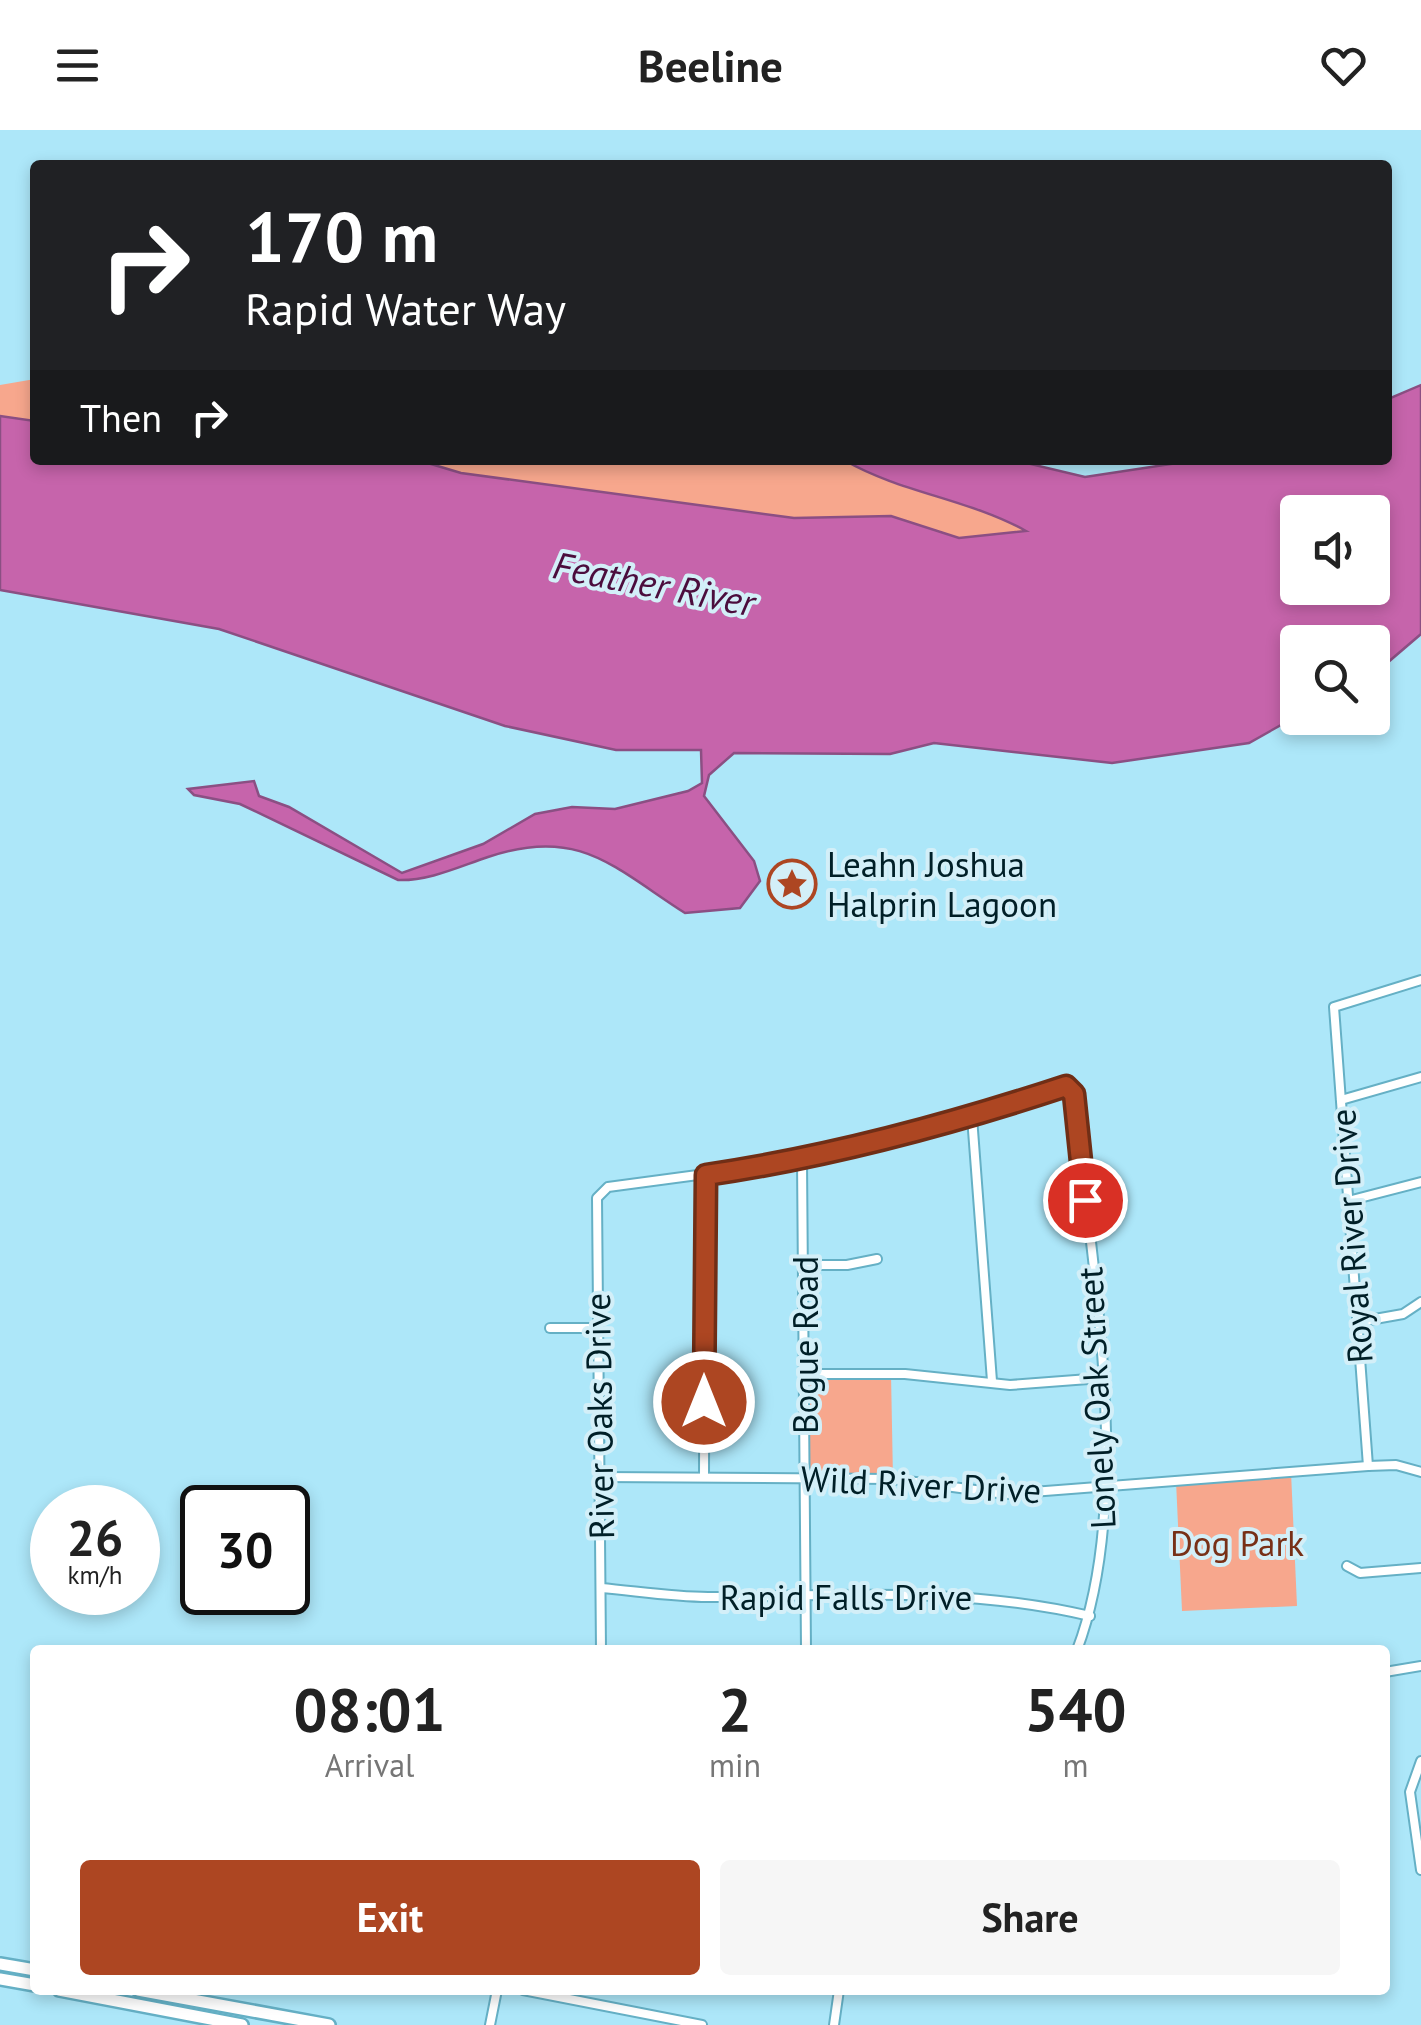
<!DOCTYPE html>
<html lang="en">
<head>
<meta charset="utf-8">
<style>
  body { margin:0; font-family:"PT Sans",sans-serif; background:#f6f6f6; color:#222; height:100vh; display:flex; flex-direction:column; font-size:38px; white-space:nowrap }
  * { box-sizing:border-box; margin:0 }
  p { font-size:32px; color:#767676 }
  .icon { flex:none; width:55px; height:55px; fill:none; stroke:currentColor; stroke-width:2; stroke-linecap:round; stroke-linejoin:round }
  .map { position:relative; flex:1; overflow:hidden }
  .drawer { position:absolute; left:30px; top:1515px; width:1360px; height:350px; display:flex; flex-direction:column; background:#fff; border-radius:10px; box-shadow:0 5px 15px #0003 }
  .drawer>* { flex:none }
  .guide { position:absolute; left:30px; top:30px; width:1362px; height:305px; border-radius:10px; box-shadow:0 5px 15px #0003; background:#202124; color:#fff; overflow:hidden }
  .tools { position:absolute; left:1280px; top:365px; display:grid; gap:20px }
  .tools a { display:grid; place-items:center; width:110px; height:110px; border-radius:10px; background:#fff; box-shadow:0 5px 15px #0003; font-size:50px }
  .speed { position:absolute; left:30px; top:1355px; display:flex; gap:20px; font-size:50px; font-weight:700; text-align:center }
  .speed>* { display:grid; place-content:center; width:130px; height:130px; border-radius:50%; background:#fff; box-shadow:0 5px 15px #0003; line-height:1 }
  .speed small { font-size:25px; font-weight:400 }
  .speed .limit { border:5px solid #111; border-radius:15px; background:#fff; color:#111 }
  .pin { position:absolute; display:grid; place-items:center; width:85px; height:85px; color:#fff; margin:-42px; border:5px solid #fff; border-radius:50%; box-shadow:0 2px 10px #0007 }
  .me { position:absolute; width:110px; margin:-55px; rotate:0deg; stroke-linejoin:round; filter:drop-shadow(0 0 8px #0008) }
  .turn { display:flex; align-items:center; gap:35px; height:210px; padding:0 50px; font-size:45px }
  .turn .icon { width:130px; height:130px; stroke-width:2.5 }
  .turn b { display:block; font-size:70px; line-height:85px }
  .then { display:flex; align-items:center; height:95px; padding:0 50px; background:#0003; gap:20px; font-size:38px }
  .eta { display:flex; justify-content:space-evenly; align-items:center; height:170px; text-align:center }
  .eta b { font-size:60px; font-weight:600; line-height:70px }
  .action { display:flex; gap:20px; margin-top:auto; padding:20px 50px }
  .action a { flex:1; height:115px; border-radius:10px; background:#ad4622; color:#fff; font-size:40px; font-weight:600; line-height:115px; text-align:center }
  .action a+a { background:#f6f6f6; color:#222 }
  header { display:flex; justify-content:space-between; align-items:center; height:130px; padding:0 50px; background:#fff; font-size:45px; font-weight:600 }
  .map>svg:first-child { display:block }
</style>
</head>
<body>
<header><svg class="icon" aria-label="menu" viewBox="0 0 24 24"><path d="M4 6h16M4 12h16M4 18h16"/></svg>Beeline<svg class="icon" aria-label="heart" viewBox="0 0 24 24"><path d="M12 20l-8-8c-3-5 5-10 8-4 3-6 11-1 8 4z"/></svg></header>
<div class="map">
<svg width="1421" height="1895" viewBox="0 0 1421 1895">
  <rect width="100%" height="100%" fill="#ade7f9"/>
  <g fill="#f7a78d">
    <path d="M35,249V306L0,302V255Z"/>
    <path d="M374,330H936L1064,396L926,427Z"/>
    <path d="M806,1244H891L893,1349L805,1348Z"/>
    <path d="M1291,1342L1297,1476L1182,1481L1176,1351Z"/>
  </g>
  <path fill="#c664ab" stroke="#8b4f83" stroke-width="2.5" fill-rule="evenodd" d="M1421,255V504L1373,545L1372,512H1298L1297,586L1249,613L1112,633L934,613L890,624L734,623L709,645L704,666L754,731L760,751L740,778L685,783C613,737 579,696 488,727C458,737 429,751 398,750L240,674L194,665L188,659L254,651L259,666L289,677L402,743L483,714L535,684L572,677L615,679L688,661L702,653L701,620H616L505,596L219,499L0,460V286L35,291V330H434L431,334L461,343L794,388L891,386L959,408L1026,401C969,369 901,363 844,330H1014L1085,347L1197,330H1388V269ZM1298,382H1372V458H1298Z"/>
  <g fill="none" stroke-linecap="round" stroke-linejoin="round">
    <g stroke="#65b0c5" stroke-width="12">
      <g id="street">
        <path d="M1341,970L1421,947"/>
        <path d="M972,987L992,1251"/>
        <path d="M802,1031L806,1520"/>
        <path d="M1348,1071L1421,1052"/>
        <path d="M805,1135H847L877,1129"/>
        <path d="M1358,1192L1403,1184L1421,1172"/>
        <path d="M550,1198H598"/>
        <path d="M806,1244H905L1010,1255L1102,1248"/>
        <path d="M1368,1336L1334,877L1421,850"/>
        <path d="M600,1347L893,1349L1005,1364L1368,1336L1396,1335L1421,1342"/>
        <path d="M704,1347L705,1045"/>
        <path d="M1347,1436L1360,1443L1421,1438"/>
        <path d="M601,1458C636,1461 672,1467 708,1467C838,1466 963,1456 1090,1486"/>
        <path d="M601,1520L597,1068L608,1057L802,1031L972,987L1067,957L1074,964C1090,1129 1136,1365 1077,1520"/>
        <path d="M1385,1542L1421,1536"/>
        <path d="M1421,1631L1410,1662L1421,1740"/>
        <path d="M523,1860L702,1895"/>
        <path d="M490,1895L497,1860"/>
        <path d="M834,1895L839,1860"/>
      </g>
    </g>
    <g stroke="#65b0c5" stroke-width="16">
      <g id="secondary">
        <path d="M0,1834L35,1840"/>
        <path d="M0,1849L35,1855"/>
        <path d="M59,1860L242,1895"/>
        <path d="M138,1860L329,1895"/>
      </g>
    </g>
    <use href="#street" stroke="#fff" stroke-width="8"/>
    <use href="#secondary" stroke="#fff" stroke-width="11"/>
  </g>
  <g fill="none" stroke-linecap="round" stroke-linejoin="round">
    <g stroke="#702e16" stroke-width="25">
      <path id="route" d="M704,1272L706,1045C829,1027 948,995 1066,956L1074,964L1085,1070"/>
    </g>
    <use href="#route" stroke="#ad4622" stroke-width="18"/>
  </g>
  <defs>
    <g id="sight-ring" transform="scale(2.5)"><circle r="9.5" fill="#d3eff8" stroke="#ad4622" stroke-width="1.5"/><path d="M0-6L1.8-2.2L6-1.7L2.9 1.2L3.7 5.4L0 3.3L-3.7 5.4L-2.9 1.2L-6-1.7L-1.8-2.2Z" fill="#ad4622"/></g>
  </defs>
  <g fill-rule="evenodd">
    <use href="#sight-ring" x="792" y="754"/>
  </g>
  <g text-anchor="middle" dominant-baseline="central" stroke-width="8" stroke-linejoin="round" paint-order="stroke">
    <g font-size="35" fill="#001f27" stroke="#d3eff8" text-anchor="start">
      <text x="827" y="734">Leahn Joshua<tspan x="827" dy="40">Halprin Lagoon</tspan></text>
    </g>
    <g font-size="35" fill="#001f27" stroke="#d3eff8">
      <text transform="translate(1351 1106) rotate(-94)">Royal River Drive</text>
      <text transform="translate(805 1215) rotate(-90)">Bogue Road</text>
      <text transform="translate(1096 1268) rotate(-93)">Lonely Oak Street</text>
      <text transform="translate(599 1286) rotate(-91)">River Oaks Drive</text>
      <text transform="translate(921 1354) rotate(3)">Wild River Drive</text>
      <text x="846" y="1467">Rapid Falls Drive</text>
    </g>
    <g font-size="35" fill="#783017" stroke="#d3eff8">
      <text x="1237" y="1413">Dog Park</text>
    </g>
    <g font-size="38" font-style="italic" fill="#4b0d3d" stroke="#d3eff8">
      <text transform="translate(654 453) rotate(11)">Feather River</text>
    </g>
  </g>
</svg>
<div class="tools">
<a><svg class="icon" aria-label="sound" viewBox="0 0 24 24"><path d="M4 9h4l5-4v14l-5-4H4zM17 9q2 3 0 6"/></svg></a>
<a><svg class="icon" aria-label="search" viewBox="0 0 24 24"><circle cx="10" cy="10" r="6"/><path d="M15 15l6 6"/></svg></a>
</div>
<div class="speed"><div>26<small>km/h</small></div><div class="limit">30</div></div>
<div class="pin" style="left:1085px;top:1070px;background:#d93025"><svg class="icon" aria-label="arrive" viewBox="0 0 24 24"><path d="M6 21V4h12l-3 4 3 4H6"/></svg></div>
<svg class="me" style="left:704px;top:1272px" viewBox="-20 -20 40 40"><circle r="17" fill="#ad4622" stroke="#fff" stroke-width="3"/><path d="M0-11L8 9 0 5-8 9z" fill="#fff"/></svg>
<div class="guide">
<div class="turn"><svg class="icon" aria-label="right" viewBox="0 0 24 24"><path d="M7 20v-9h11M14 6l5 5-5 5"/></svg><div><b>170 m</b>Rapid Water Way</div></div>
<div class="then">Then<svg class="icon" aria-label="right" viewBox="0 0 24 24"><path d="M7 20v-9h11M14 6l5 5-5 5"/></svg></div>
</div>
<section class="drawer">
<div class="eta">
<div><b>08:01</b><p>Arrival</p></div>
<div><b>2</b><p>min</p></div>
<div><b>540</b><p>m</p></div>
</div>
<div class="action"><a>Exit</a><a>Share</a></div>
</section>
</div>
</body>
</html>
